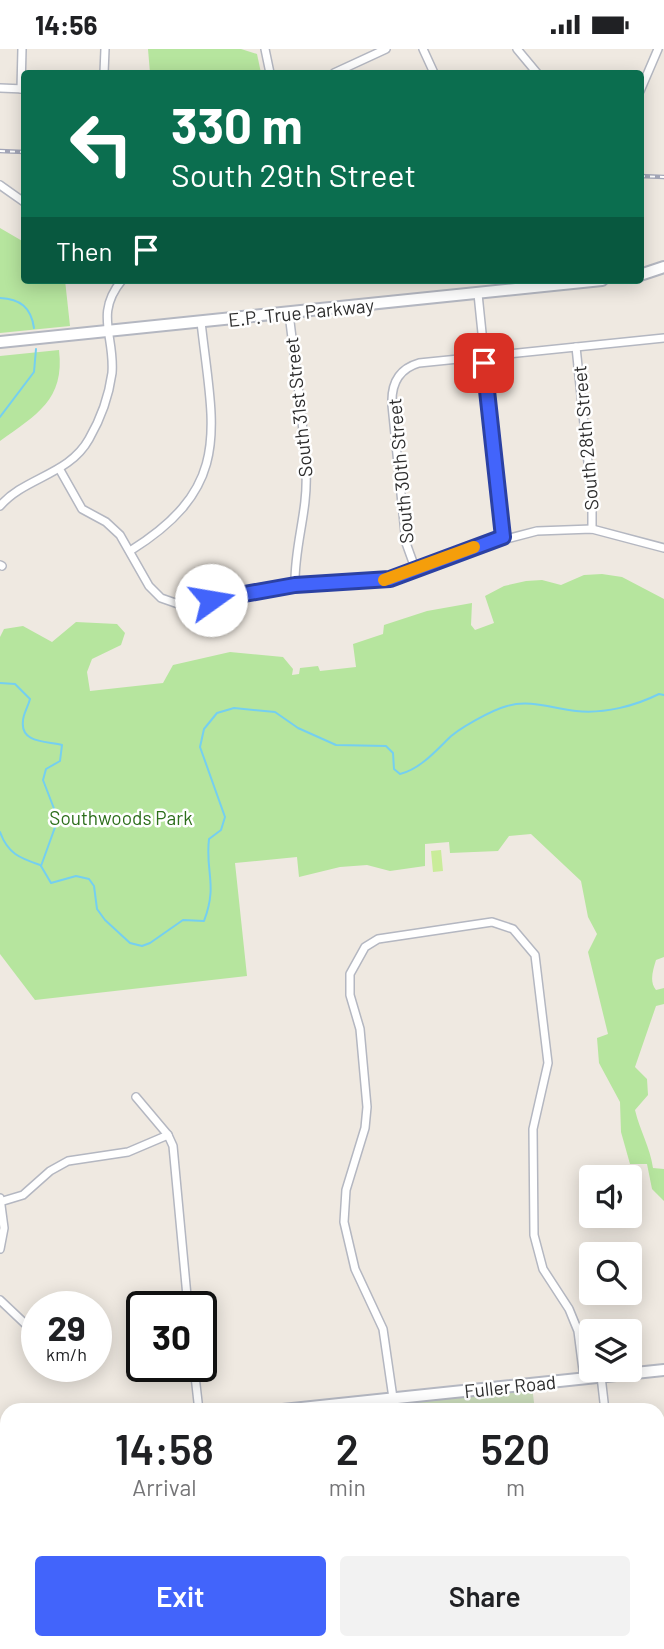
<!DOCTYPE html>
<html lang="en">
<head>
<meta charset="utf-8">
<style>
  body { margin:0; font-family:Barlow,sans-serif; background:#f2f2f2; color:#202124; height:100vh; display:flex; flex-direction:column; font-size:26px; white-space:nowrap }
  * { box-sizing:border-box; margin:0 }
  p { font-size:23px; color:#757577 }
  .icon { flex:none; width:38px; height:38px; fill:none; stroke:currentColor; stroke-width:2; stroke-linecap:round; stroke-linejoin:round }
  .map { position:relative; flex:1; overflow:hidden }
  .details { position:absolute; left:0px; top:1354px; width:665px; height:247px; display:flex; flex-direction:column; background:#fff; border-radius:21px 21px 0 0; box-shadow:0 4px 18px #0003 }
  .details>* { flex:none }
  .banner { position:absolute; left:21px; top:21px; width:623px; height:214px; border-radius:7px; box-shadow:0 4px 18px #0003; background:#0b6e4f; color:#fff; overflow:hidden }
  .controls { position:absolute; left:579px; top:1116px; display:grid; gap:14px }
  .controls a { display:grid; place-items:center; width:63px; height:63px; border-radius:7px; background:#fff; box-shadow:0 4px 18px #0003; font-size:35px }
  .speed { position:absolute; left:21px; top:1242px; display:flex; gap:14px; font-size:35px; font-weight:700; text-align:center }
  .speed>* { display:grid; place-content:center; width:91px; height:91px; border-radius:50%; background:#fff; box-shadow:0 4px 18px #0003; line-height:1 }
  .speed small { font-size:18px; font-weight:400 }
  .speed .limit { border:4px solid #111; border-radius:10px; background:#fff; color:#111 }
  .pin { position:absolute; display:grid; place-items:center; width:60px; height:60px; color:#fff; margin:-30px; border-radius:14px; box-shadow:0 4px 10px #0006 }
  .me { position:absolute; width:77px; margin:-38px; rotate:77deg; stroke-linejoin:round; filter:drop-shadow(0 0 5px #0008) }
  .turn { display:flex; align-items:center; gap:24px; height:147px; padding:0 35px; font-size:32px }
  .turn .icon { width:91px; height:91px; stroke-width:2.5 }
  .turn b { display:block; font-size:49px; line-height:60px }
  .then { display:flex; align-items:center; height:66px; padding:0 35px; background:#0003; gap:14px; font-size:26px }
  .eta { display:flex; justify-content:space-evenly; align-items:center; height:119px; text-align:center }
  .eta b { font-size:42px; font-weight:600; line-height:49px }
  .primary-button { display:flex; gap:14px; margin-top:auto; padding:14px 35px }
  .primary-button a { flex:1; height:80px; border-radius:7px; background:#4264fb; color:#fff; font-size:28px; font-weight:600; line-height:80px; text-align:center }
  .primary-button a+a { background:#f2f2f2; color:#202124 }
  .status { display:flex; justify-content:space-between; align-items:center; height:49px; padding:0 35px; background:#fff; direction:ltr }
  .status svg { height:19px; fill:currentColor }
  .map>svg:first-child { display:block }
</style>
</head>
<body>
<div class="status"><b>14:56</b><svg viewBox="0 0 49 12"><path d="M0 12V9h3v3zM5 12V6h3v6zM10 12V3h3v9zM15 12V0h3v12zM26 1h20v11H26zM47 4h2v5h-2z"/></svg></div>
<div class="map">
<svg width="664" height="1600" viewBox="0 0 664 1600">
  <rect width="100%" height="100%" fill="#efe9e1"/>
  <g fill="#b6e59e">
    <path d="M148,0H241L257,5L261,24H150Z"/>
    <path d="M0,179L24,193V231H65L70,277L0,284Z"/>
    <path d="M59,301C65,351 36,366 0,392V307Z"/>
    <path d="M602,525L622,528L664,550V908L656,911C653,921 649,933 656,941L664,939V955L656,957L635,1018L647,1030L648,1046L635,1061C640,1082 650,1098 653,1119L664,1120V1152L652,1140L647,1115H630L621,1083L620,1053L599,1014L597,989L608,985L588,903L597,885L588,868L581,832L531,785L509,787L498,802L450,804L449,793L425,795V817L390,822L367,816L340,818L299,828L297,808L235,814L247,927L35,951L0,905V588L4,580L23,577L52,593L76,573L117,575L125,584L121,596L92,610L87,623L90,642L163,634L173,616L230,603L283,608L293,620L292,626L299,625L300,619L318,617L320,622L356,618L353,595L383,585L384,576L427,562L472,554L471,576L475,581L494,574L485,547L504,537L526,532L542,531L561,536L584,526Z"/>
  </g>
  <path fill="#c8d9b8" d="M532,1338L535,1361L305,1362Z"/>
  <path fill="#c9ec9a" d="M441,801L443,822L433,823L431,802Z"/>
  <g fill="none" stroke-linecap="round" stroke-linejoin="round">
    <g stroke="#75cff0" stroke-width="2">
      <path d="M0,249C20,250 31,258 34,279"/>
      <path d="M0,368L34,323L36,300"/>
      <path d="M0,634L15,635L30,650C28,658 23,665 23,672C20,695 49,692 62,696L60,712L46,720L43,731L58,770L41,817"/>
      <path d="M0,783C8,805 20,809 40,816"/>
      <path d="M41,817L51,834L76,827L89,830L94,837L97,860L105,871L130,894L142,897L150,894L183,871L204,872C218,835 205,823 209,790L221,781L225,768L200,698L204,680L217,664L234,659L275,663L298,679L336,696L386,697L393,704L394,720L400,725C418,721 434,704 447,691C457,680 492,661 507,657C530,650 554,660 576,662C604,665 635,657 659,645L664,646"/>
      <path d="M257,1594L258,1600"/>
    </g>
    <g stroke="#b4b7c1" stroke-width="10">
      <g id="street">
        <path d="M265,0L270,24"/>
        <path d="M423,0L434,24"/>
        <path d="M517,0L537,24"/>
        <path d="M104,24L105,0"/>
        <path d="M334,24L386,0"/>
        <path d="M0,39L24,40"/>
        <path d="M21,40L22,0"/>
        <path d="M640,42L658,0"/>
        <path d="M0,136L24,153"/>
        <path d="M478,245L503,488"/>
        <path d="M289,264C295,317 304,371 306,424C308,462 294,498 295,536"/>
        <path d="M576,298L592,452V480"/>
        <path d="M60,421L82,460L106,473L120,486L149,537L161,549L181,556L295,536L390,530L460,502L537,482L592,480L664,499"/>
        <path d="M0,457C25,428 69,426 89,390C100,371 109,346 112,324C115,287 94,265 122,231"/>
        <path d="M130,502C234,437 213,380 201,273"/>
        <path d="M0,516L2,517"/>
        <path d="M415,519L406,494L392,356C391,336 398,320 419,314L664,289"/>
        <path d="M136,1048L168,1086L173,1097L188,1258"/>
        <path d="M0,1153L23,1146L50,1122L68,1112L128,1103L168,1086"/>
        <path d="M0,1200L4,1179L0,1149"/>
        <path d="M0,1251L37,1286"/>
        <path d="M194,1318L199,1362"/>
        <path d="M601,1327L605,1362"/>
        <path d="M393,1349L383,1280L355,1220L344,1173L346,1141L365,1079L367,1058L360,980L350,946V925L365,898L378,890L492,873L513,880L535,906L548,1014L533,1080L534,1186L543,1220L569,1260L578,1282L584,1329"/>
        <path d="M0,1582L7,1581"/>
        <path d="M124,1594L128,1600"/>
        <path d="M386,1594L387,1600"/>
        <path d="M625,1594V1600"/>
      </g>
    </g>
    <g stroke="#b4b7c1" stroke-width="14">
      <g id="secondary">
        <path d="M640,226L664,218"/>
        <path d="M0,293L602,231"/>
        <path d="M273,1362L664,1321"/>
        <path d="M0,1390L7,1389"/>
      </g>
    </g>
    <use href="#street" stroke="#fff" stroke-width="7"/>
    <use href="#secondary" stroke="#fff" stroke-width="10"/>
    <g stroke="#a3a6b8" stroke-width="4.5">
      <g id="rail">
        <path d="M0,102L24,103"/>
        <path d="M640,127L664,128"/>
      </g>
    </g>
    <use href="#rail" stroke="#fff" stroke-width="2" stroke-dasharray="5" stroke-linecap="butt"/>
  </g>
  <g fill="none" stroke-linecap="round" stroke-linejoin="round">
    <g stroke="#2b41a3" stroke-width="18">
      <path id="route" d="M211,551L295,536L390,530L503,488L484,314"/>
    </g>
    <use href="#route" stroke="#4264fb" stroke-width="12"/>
    <path stroke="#f59e0b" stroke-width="12" d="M384,531L474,498"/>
  </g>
  <g text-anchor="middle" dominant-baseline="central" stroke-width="5" stroke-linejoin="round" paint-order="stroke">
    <g font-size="19" fill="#2e2e2e" stroke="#fff">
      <text transform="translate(301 263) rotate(-6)">E.P. True Parkway</text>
      <text transform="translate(298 358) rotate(-96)">South 31st Street</text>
      <text transform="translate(585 389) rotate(-95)">South 28th Street</text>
      <text transform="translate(400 422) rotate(-95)">South 30th Street</text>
      <text transform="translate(510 1337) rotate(-6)">Fuller Road</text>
    </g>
    <g font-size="19" fill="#2c6e1b" stroke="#fff">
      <text x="121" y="768">Southwoods Park</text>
    </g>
  </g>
</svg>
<div class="controls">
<a><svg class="icon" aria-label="sound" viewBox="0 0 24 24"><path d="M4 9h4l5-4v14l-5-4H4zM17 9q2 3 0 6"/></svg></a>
<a><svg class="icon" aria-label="search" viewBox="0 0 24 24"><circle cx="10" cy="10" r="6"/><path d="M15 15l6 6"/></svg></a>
<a><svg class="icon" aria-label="layers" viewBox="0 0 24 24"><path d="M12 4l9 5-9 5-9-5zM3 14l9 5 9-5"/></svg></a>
</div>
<div class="speed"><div>29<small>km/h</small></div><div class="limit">30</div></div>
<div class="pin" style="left:484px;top:314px;background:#d93025"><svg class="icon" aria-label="arrive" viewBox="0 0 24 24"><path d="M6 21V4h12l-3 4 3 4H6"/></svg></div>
<svg class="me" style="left:211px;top:551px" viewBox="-20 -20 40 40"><circle r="19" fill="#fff"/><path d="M0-13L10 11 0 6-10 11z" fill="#4264fb"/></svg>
<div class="banner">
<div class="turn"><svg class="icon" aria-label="left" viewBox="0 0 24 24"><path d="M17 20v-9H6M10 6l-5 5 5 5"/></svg><div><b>330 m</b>South 29th Street</div></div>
<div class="then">Then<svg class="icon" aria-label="arrive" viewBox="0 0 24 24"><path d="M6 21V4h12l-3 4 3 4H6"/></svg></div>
</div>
<section class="details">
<div class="eta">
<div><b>14:58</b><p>Arrival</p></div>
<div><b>2</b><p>min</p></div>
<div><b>520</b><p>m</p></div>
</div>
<div class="primary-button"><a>Exit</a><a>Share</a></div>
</section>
</div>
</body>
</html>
